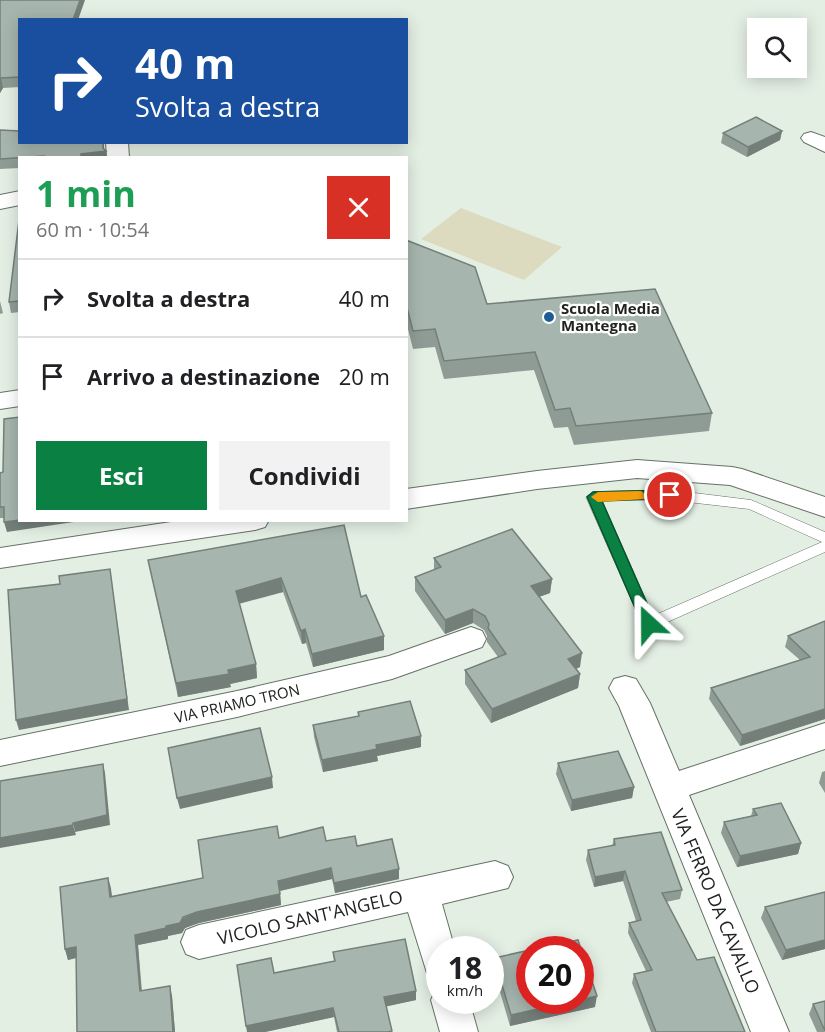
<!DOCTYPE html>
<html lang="it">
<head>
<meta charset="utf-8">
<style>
  body { margin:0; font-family:"Open Sans",sans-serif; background:#f2f2f2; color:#202124; height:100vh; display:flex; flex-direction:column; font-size:22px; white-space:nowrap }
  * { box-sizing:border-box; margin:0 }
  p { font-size:20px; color:#757577 }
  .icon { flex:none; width:33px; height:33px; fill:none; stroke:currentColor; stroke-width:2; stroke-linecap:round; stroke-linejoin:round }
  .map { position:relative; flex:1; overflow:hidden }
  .sheet { position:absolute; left:18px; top:156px; width:390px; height:366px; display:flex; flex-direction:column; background:#fff; border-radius:0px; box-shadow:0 3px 15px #0003 }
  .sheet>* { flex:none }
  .guide { position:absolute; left:18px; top:18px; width:390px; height:126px; border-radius:0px; box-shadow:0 3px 15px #0003; background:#1a4fa0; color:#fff; overflow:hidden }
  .controls { position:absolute; left:747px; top:18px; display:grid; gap:12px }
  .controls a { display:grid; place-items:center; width:60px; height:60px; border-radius:0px; background:#fff; box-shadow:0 3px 15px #0003; font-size:30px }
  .speed { position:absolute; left:426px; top:936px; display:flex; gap:12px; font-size:30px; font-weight:700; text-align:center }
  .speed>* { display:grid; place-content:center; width:78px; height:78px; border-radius:50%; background:#fff; box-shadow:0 3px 15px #0003; line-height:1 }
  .speed small { font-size:15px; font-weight:400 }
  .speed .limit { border:9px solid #d22; background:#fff; color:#111 }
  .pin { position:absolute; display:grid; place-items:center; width:51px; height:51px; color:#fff; margin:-26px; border:3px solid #fff; border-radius:50%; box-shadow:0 2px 6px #0007 }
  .me { position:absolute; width:66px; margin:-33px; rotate:336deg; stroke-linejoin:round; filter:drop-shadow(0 0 4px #0008) }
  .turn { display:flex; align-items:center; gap:21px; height:126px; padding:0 18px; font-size:27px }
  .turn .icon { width:78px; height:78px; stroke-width:2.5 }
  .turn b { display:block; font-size:42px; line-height:51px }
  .round { display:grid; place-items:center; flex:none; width:63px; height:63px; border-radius:0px; background:#f2f2f2 }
  .summary { display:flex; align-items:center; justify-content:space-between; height:102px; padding:0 18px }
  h1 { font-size:36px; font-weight:700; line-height:45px; color:#1e9e55 }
  .button { display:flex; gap:12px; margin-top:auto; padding:12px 18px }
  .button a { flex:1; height:69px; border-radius:0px; background:#0b8043; color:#fff; font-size:24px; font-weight:700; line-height:69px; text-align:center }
  .button a+a { background:#f2f2f2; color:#202124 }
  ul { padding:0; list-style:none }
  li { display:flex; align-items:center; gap:18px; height:78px; padding:0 18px; border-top:2px solid #e0e0e0 }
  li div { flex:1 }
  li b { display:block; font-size:22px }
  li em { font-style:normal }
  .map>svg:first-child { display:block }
</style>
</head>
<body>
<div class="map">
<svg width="825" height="1032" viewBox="0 0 825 1032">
  <rect width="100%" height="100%" fill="#e4efe4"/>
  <path fill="#dcdabf" d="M461,208L562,247L524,280L421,239Z"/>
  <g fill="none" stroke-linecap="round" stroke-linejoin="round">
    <g stroke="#677167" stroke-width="1">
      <path id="lane" d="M670,490L751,500L825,532V552L654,628H644L586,497L593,492ZM670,500L749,509L822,542L653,616L602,501Z"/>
    </g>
    <g stroke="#677167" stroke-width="2">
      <g id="street">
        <path d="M811,132L825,137V152L804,142L801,138L804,134Z"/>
        <path d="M106,142H128L129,158H107Z"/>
        <path d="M20,191V205L0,209V195Z"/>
        <path d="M20,390V406L0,409V393Z"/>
        <path d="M637,460L732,467L742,469L825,497V517L730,485L637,478L537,489L406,509V489L537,471Z"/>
        <path d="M184,520H269L265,527L255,530L0,568V548Z"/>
        <path d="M471,627L482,631L486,639L482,647L392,679L237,717L0,766V740L237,691L389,656Z"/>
        <path d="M625,676L636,679L650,703L679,771L825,723V749L689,795L789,1032H751L619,706L609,688L614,679Z"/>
        <path d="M495,861L508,866L513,877L508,888L442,904L455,950H440V978L427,973L408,912L199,959L186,954L181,942L186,930L199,925Z"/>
        <path d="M440,986V1000H469L478,1032H440L431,1000L437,987Z"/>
      </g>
    </g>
    <use href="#lane" fill="#fff" fill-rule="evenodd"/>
    <use href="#street" fill="#fff" fill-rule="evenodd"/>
  </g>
  <g fill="#8f9c96">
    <path d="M0,0L20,20V87L3,88L0,93Z"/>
    <path d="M0,130L20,142H104V149L106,151L107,158H20V168L0,169Z"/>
    <path d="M782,131L780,140L747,157L721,143L723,133Z"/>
    <path d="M20,220V312L11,313L9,302Z"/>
    <path d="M406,240L487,304L712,413L709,431L574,445L568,427L554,428L534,370L444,379L435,347L413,349L406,321Z"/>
    <path d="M0,301L3,313L0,314Z"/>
    <path d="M0,473L7,532L4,518H0Z"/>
    <path d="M344,525L361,597L384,636V650L313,667L306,643L302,644L283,592L239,604L256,664L257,678L230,684L231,687L178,697L148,560Z"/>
    <path d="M434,558L552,579L550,593L539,597L580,667L576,669L580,674L578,688L491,723L465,684V670L498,657L487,642V636L484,630L473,623L445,634L415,591V577L434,570Z"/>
    <path d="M825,621V719L740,746L709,699L711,688L800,660L785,647L788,636Z"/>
    <path d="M358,712L421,747L377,756L378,761L323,772L314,737L313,725L358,716Z"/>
    <path d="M558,763L634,787L632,798L571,811L556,774Z"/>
    <path d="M825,771V793L819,783L822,772Z"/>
    <path d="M753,809L801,843L798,854L737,867L721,833L724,822L751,816Z"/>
    <path d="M279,838L326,841L357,846L399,879L335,893L332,879L280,891L281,905L199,923L185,928L182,933L168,936V939L138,945L142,991L172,996L175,1032H77L76,958L68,960L65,949L108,878L112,896L203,878Z"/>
    <path d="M614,839L682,890L680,899L666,902L697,960L745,1032H651L632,983L634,974L646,971L628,933L629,923L636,921L623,881L594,887L586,860L588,850L612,846Z"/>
    <path d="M825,892V949L782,960L761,918L765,907Z"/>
    <path d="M333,952L416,991V1000L386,1006L392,1032H337L334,1017L265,1032L274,973L334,961Z"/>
    <path d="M494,958L595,1007L510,1026L493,968Z"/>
    <path d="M813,1004L825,1032H817L809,1014Z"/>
  </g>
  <g fill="#747f7a">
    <path d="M80,0H85L78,20H73Z"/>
    <path d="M1,78L3,88L0,93V79Z"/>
    <path d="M782,131L780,140L747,157L748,147Z"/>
    <path d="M103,142H104V151H106L107,158H81V154Z"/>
    <path d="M20,520H87L7,532L4,522Z"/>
    <path d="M110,569L129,710L19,730L16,720Z"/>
    <path d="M281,578L283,592L237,604L236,591Z"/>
    <path d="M552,579L550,593L530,600L531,586Z"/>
    <path d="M473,609V623L445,634V620Z"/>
    <path d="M305,629L306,643L302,644L301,631Z"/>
    <path d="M384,636V650L313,667L312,654Z"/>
    <path d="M582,653L580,667L566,673L568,659Z"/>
    <path d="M256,664L257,678L230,684L231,687L178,697L176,683L228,670Z"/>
    <path d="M580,674L578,688L491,723L492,709Z"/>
    <path d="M825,709V719L740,746L742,735Z"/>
    <path d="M421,736V747L377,756L378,761L323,772L322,760L376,745Z"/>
    <path d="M103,764L105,773L110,825L75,832L73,823Z"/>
    <path d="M272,777L273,788L180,809L177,798Z"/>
    <path d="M634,787L632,798L571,811L572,800Z"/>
    <path d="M73,825L76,835L0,848V838Z"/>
    <path d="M801,843L798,854L737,867L740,856Z"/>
    <path d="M331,868L332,879L279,891L278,881Z"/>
    <path d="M399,869V879L335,893L334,883Z"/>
    <path d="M625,871L623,881L594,887L595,877Z"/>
    <path d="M108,878L111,888L113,907L110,897Z"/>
    <path d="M280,894L281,905L199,923L185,928L182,933L168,936V939L138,945L142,1001L140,991L135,935L166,926L197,912Z"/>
    <path d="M825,940V949L782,960L786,950Z"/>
    <path d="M76,947L79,957L68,960L65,949Z"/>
    <path d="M170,986L172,996L175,1032H173Z"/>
    <path d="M416,991V1000L384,1007V997Z"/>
    <path d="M597,996L595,1007L510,1026L511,1015Z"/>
    <path d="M333,1008L334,1017L265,1032H247L246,1026Z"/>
  </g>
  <g fill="#a6b5ae" stroke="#747f7a" stroke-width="1.5">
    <path d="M0,0H80L73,20H20V77L1,78L0,79Z"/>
    <path d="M756,117L782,131L748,147L723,133Z"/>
    <path d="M0,130L20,131V142H103V148L106,151L81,154V158H44V156L0,159Z"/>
    <path d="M19,220L20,301L9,302Z"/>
    <path d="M406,240L475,267L487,304L655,289L712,413L576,426L570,408L555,410L535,352L444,361L435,329L413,331L406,304Z"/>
    <path d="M20,417V520L4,522V507H0V473L3,472L4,419Z"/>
    <path d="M344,525L361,597L366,595L384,636L312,654L305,629L301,631L281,578L236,591L256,664L228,670L229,674L176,683L148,560Z"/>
    <path d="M512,529L552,579L531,586L582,653L568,659L580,674L492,709L465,670L506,654L488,628L489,624L485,616L473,609L445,620L415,577L441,567L434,558Z"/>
    <path d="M110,569L127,699L16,720L8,590L60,584L59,576Z"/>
    <path d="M825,621V709L742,735L711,688L810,657L788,636Z"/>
    <path d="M410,701L421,736L376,745L377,749L322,760L313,725L359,716L358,712Z"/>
    <path d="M260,728L272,777L177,798L168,748Z"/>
    <path d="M618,751L634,787L572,800L558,763Z"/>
    <path d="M103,764L107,815L73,823V825L0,838V781Z"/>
    <path d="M781,803L801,843L740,856L724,822L757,815L753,809Z"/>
    <path d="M277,826L279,838L323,827L326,841L355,836L357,846L392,839L399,869L334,883L331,868L278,881L280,894L197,912L183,917L180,923L166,926V928L135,935L140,991L170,986L173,1032H77L76,947L65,949L60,887L108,878L110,897L203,878L198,840Z"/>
    <path d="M661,832L682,890L662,893L697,960L714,957L745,1032H656L634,974L652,970L629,923L641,920L625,871L595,877L588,850L615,845L614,839Z"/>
    <path d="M825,892V940L786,950L765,907Z"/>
    <path d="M405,939L416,991L384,997L392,1031L388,1032H339L333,1008L246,1026L237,965L271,958L274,973L335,961L333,952Z"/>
    <path d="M578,940L597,996L580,1000V950H533Z"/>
    <path d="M530,950V1000H578L511,1015L494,958Z"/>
    <path d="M825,1001V1031L813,1004Z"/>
  </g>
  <path fill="#0b8043" stroke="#07532c" stroke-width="1.5" d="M670,490L675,492L676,495L675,498L602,501L656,624L654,628H644L642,624L587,497L593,492Z"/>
  <path fill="#f59e0b" d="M641,491L647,496L645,499L598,502L591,497L598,492Z"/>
  <circle fill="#1e5d93" stroke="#fff" stroke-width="2" cx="549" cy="317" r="6"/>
  <g text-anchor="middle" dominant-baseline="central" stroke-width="4.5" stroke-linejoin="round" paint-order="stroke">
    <g font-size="15" font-weight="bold" fill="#202420" stroke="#fff" text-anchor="start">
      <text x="561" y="308">Scuola Media<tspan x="561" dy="17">Mantegna</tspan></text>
    </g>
    <g font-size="15" fill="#202420" stroke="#fff">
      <text transform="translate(237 703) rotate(-13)">VIA PRIAMO TRON</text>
    </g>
    <g font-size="18" fill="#202420" stroke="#fff">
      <text transform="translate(716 901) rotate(67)">VIA FERRO DA CAVALLO</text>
      <text transform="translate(310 917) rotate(-13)">VICOLO SANT'ANGELO</text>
    </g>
  </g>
</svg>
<div class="controls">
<a><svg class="icon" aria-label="search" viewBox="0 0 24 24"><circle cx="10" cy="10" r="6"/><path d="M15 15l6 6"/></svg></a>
</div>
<div class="speed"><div>18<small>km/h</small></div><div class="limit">20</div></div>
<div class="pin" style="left:670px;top:495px;background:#d93025"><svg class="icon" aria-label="arrive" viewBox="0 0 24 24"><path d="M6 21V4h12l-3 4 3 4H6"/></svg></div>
<svg class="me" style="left:649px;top:624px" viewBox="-20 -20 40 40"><path d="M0-17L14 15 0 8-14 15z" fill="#0b8043" stroke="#fff" stroke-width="4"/></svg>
<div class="guide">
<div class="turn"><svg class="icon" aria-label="right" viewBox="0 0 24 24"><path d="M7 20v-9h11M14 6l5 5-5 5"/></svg><div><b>40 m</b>Svolta a destra</div></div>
</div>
<section class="sheet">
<div class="summary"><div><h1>1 min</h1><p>60 m · 10:54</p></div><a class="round" style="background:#d93025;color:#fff"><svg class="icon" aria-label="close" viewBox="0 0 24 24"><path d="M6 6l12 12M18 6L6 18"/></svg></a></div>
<ul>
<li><svg class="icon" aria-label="right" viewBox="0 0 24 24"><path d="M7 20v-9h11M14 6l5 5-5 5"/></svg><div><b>Svolta a destra</b></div><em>40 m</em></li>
<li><svg class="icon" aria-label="arrive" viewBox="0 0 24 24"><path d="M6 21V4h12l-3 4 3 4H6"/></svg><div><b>Arrivo a destinazione</b></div><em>20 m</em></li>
</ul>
<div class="button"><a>Esci</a><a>Condividi</a></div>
</section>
</div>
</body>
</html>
